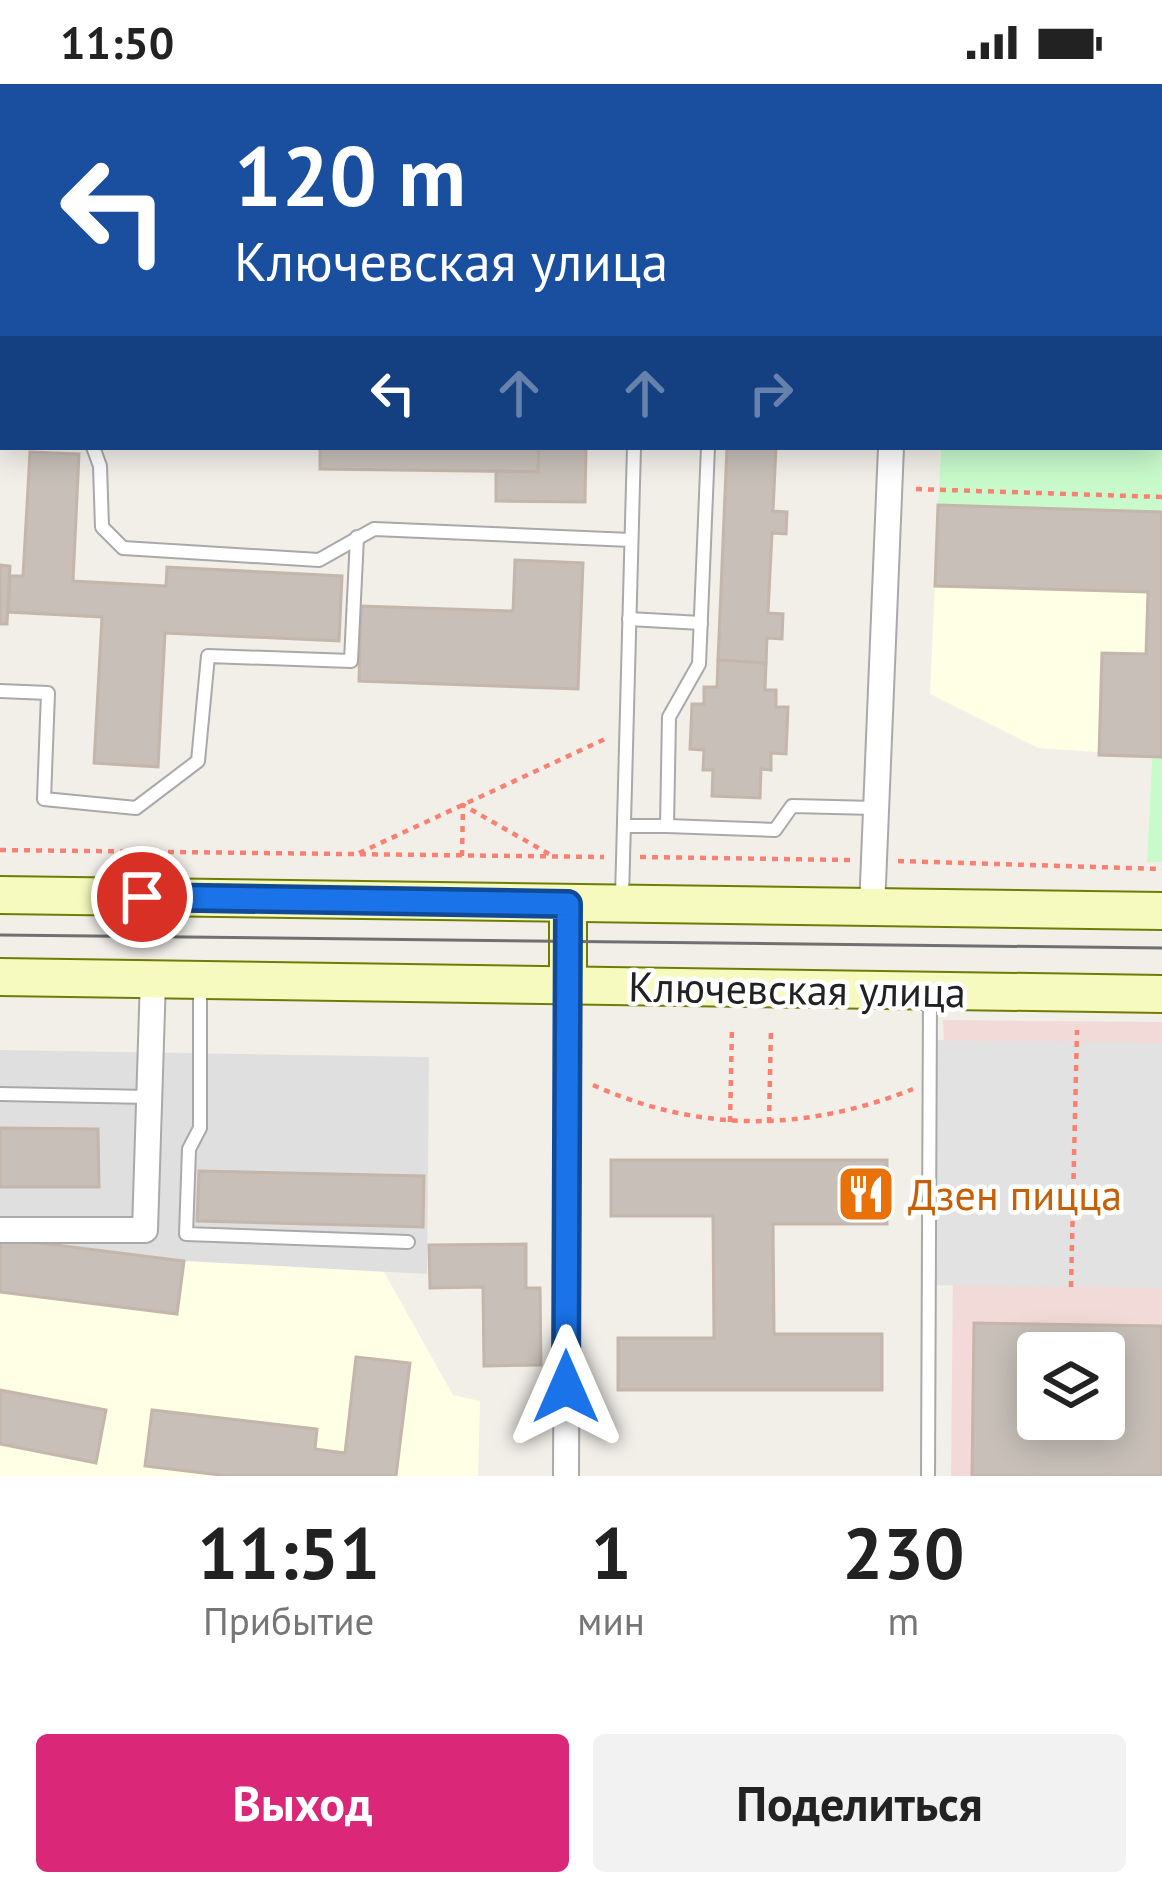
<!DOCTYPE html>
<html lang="ru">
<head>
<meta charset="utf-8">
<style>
  body { margin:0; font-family:"PT Sans",sans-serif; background:#f2f2f2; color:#222; height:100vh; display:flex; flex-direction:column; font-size:45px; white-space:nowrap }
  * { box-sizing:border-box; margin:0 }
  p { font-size:39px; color:#767676 }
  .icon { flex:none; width:66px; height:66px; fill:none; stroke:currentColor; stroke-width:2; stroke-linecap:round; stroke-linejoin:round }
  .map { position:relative; height:1392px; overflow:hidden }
  .details { display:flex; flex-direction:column; background:#fff; flex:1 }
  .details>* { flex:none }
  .banner { position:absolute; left:0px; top:0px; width:1164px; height:366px; box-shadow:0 6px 30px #0003; background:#1a4fa0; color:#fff; overflow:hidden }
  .buttons { position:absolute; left:1017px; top:1248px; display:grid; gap:24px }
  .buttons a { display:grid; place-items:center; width:108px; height:108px; border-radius:12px; background:#fff; box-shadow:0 6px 30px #0003; font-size:60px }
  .pin { position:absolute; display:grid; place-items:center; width:102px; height:102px; color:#fff; margin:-51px; border:6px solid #fff; border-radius:50%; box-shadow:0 3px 12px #0007 }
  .me { position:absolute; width:132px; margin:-66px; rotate:0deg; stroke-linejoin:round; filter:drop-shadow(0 0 9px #0008) }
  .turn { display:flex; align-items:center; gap:42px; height:252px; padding:0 36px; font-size:54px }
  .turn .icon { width:156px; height:156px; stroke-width:2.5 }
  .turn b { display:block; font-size:84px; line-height:102px }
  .lanes { display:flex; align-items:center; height:114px; padding:0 36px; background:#0003; justify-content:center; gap:60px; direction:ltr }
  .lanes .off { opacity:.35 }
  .eta { display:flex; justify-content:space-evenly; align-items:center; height:204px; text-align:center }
  .eta b { font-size:72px; font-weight:700; line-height:84px }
  .cta { display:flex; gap:24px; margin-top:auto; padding:24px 36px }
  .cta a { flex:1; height:138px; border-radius:12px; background:#db2777; color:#fff; font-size:48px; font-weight:700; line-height:138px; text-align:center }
  .cta a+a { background:#f2f2f2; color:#222 }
  .status { display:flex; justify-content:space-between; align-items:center; height:84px; padding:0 60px; background:#fff; direction:ltr }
  .status svg { height:33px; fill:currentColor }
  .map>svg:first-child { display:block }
</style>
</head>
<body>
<div class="status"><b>11:50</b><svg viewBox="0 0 49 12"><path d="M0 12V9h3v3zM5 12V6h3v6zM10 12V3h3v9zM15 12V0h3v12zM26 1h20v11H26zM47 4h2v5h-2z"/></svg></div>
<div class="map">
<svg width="1162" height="1392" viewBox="0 0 1162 1392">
  <rect width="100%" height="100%" fill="#f2efe9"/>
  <path fill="#e0dfdf" d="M0,966L429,973L427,1190L184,1177L0,1154Z"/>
  <path fill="#f2dad9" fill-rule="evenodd" d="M943,936L1162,938V1392H951L953,1182ZM1038,1269H1104V1335H1038Z"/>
  <g fill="#ffffe5">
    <path d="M955,0H1162V778H1147L1152,672L1038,664L930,610L941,363H1161V3Z"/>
    <path d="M0,1154L184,1177L384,1188L453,1311L480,1317L478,1392H0Z"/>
  </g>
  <g fill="#c8facc">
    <path d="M1162,293V428L938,421L941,363H1161Z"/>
    <path d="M1152,672L1162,673V778H1147Z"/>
  </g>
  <path fill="#88e0be" d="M1020,0H1162V293L1161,3Z"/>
  <path fill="#e2e2e2" d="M930,956L1162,959V1204L929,1201Z"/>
  <g fill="#c7bfb8" stroke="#c4b6ab" stroke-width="3" fill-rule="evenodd">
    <path d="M955,0H1020L955,3Z"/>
    <path d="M1,7H3V69H0Z"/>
    <rect x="0" y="217" width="3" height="51"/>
    <path d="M320,363H539L538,388L320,385Z"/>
    <path d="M539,363H586L585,418L496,417V387L538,388Z"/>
    <path d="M727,363H776L773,427L787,428L786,450L772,449L768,529L783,530L782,555L767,554L766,579L718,576Z"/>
    <path d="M30,368L79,370L73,497L166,502L167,483L342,492L339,557L165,549L158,683L94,679L102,533L8,528L10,492H23Z"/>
    <path d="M938,421L1162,428V673L1099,671L1102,569L1146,570L1148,508L935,502Z"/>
    <path d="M515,476L583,479L578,605L359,597L361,522L513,527Z"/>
    <path d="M0,481L10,482L7,540H0Z"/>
    <path d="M718,576L766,579L765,606H776V623H788L786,670L771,669V686L761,685L760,714L712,712L713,686H703L704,666L690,665L692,620H704V603H717Z"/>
    <path d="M0,1044L98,1045L99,1103H0Z"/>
    <path d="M611,1076H887V1140H773L774,1250H882V1306H618V1254H714L713,1132H611Z"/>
    <path d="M199,1087L424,1092L423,1143L197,1137Z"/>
    <path d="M0,1154L184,1177L177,1230L0,1208Z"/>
    <path d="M526,1160V1204H540L541,1281L484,1282L483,1203L430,1204L429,1161Z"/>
    <path d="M974,1239L1162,1242V1392H972ZM1038,1269H1104V1335H1038Z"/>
    <path d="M356,1273L410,1279L396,1392H228L145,1382L152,1326L317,1345L315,1365L345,1369Z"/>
    <path d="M0,1306L106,1326L96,1379L0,1360Z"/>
  </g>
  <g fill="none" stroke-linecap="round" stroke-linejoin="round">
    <g stroke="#a9a9a9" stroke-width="16">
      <g id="lane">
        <path d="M498,3L499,0"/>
        <path d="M643,3V0"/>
        <path d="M0,79H3"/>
        <path d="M0,181H3"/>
        <path d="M0,347H3"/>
        <path d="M93,363L100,382L102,443L123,464L319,476L374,445L631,456"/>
        <path d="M629,535L701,539"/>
        <path d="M0,607L48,609L44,715L136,724L198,677L208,572L351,577L357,453"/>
        <path d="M624,742H667L669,633L699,580L708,363"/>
        <path d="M667,742L775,746L792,722L875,724"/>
        <path d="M622,813L634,363"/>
        <path d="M200,897V1044L189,1065L186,1150L408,1158"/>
        <path d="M0,1010L149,1013"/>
        <path d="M928,1392L930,914"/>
      </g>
    </g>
    <g stroke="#a9a9a9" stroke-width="28">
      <g id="street">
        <path d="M906,3V0"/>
        <path d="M872,824L891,363"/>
        <path d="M0,1146H145L153,895"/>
        <path d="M566,1392L568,902"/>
      </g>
    </g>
    <g stroke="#707d05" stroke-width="40">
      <g id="secondary">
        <path d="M0,811L1162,827"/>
        <path d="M0,893L1162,910"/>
        <path d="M568,902V819"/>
      </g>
    </g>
    <g stroke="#fa8072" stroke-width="4.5" stroke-dasharray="6 6" stroke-linecap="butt">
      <path d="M1161,340H1162"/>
      <path d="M916,405L1162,413"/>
      <path d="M0,766L604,773"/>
      <path d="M359,769L605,655"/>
      <path d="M462,772L463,721L549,770"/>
      <path d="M640,773L850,776"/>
      <path d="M898,777L1162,785"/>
      <path d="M593,1001C700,1049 805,1048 913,1005"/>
      <path d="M730,1038L732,943"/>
      <path d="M769,1039L771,943"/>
      <path d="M1071,1203L1077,946"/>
    </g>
    <use href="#lane" stroke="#fff" stroke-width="12"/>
    <use href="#street" stroke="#fff" stroke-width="24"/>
    <use href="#secondary" stroke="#f7fabf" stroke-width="36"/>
    <path stroke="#707070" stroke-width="3" d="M0,851L1162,864"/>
  </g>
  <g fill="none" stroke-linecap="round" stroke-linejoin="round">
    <g stroke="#114b97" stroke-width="30">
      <path id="route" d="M142,813L568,820L566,1303"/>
    </g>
    <use href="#route" stroke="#1a73e8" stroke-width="21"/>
  </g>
  <defs>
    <g id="restaurant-square" transform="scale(3)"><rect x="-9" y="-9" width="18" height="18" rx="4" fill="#e8710a" stroke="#fff"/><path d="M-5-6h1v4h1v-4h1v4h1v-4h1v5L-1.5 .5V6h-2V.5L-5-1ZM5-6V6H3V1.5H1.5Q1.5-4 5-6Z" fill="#fff"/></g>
  </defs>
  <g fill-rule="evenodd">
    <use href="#restaurant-square" x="866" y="1110"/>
  </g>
  <g text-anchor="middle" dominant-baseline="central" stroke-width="9" stroke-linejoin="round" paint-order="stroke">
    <g font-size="42" fill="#222" stroke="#fff">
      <text transform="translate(797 905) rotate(1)">Ключевская улица</text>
    </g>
    <g font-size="42" fill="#c56008" stroke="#fff" text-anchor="start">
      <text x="908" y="1110">Дзен пицца</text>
    </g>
  </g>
</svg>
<div class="buttons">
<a><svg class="icon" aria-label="layers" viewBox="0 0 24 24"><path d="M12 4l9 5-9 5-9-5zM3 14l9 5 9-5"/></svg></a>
</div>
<div class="pin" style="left:142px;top:813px;background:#d93025"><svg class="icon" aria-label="arrive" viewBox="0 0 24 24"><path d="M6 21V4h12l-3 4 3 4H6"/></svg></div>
<svg class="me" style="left:566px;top:1303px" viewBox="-20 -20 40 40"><path d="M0-17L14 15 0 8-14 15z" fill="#1a73e8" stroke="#fff" stroke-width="4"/></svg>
<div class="banner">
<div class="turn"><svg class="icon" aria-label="left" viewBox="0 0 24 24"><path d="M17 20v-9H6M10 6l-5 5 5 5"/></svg><div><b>120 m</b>Ключевская улица</div></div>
<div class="lanes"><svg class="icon" aria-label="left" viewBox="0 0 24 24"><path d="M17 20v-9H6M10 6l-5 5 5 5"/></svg><svg class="icon off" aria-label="ahead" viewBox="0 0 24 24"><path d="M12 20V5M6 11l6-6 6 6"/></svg><svg class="icon off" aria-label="ahead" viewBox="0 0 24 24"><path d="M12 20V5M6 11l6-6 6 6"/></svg><svg class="icon off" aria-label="right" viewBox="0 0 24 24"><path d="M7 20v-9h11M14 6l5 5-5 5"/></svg></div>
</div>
</div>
<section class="details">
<div class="eta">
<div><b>11:51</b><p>Прибытие</p></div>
<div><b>1</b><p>мин</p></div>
<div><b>230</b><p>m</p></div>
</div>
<div class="cta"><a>Выход</a><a>Поделиться</a></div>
</section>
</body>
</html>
